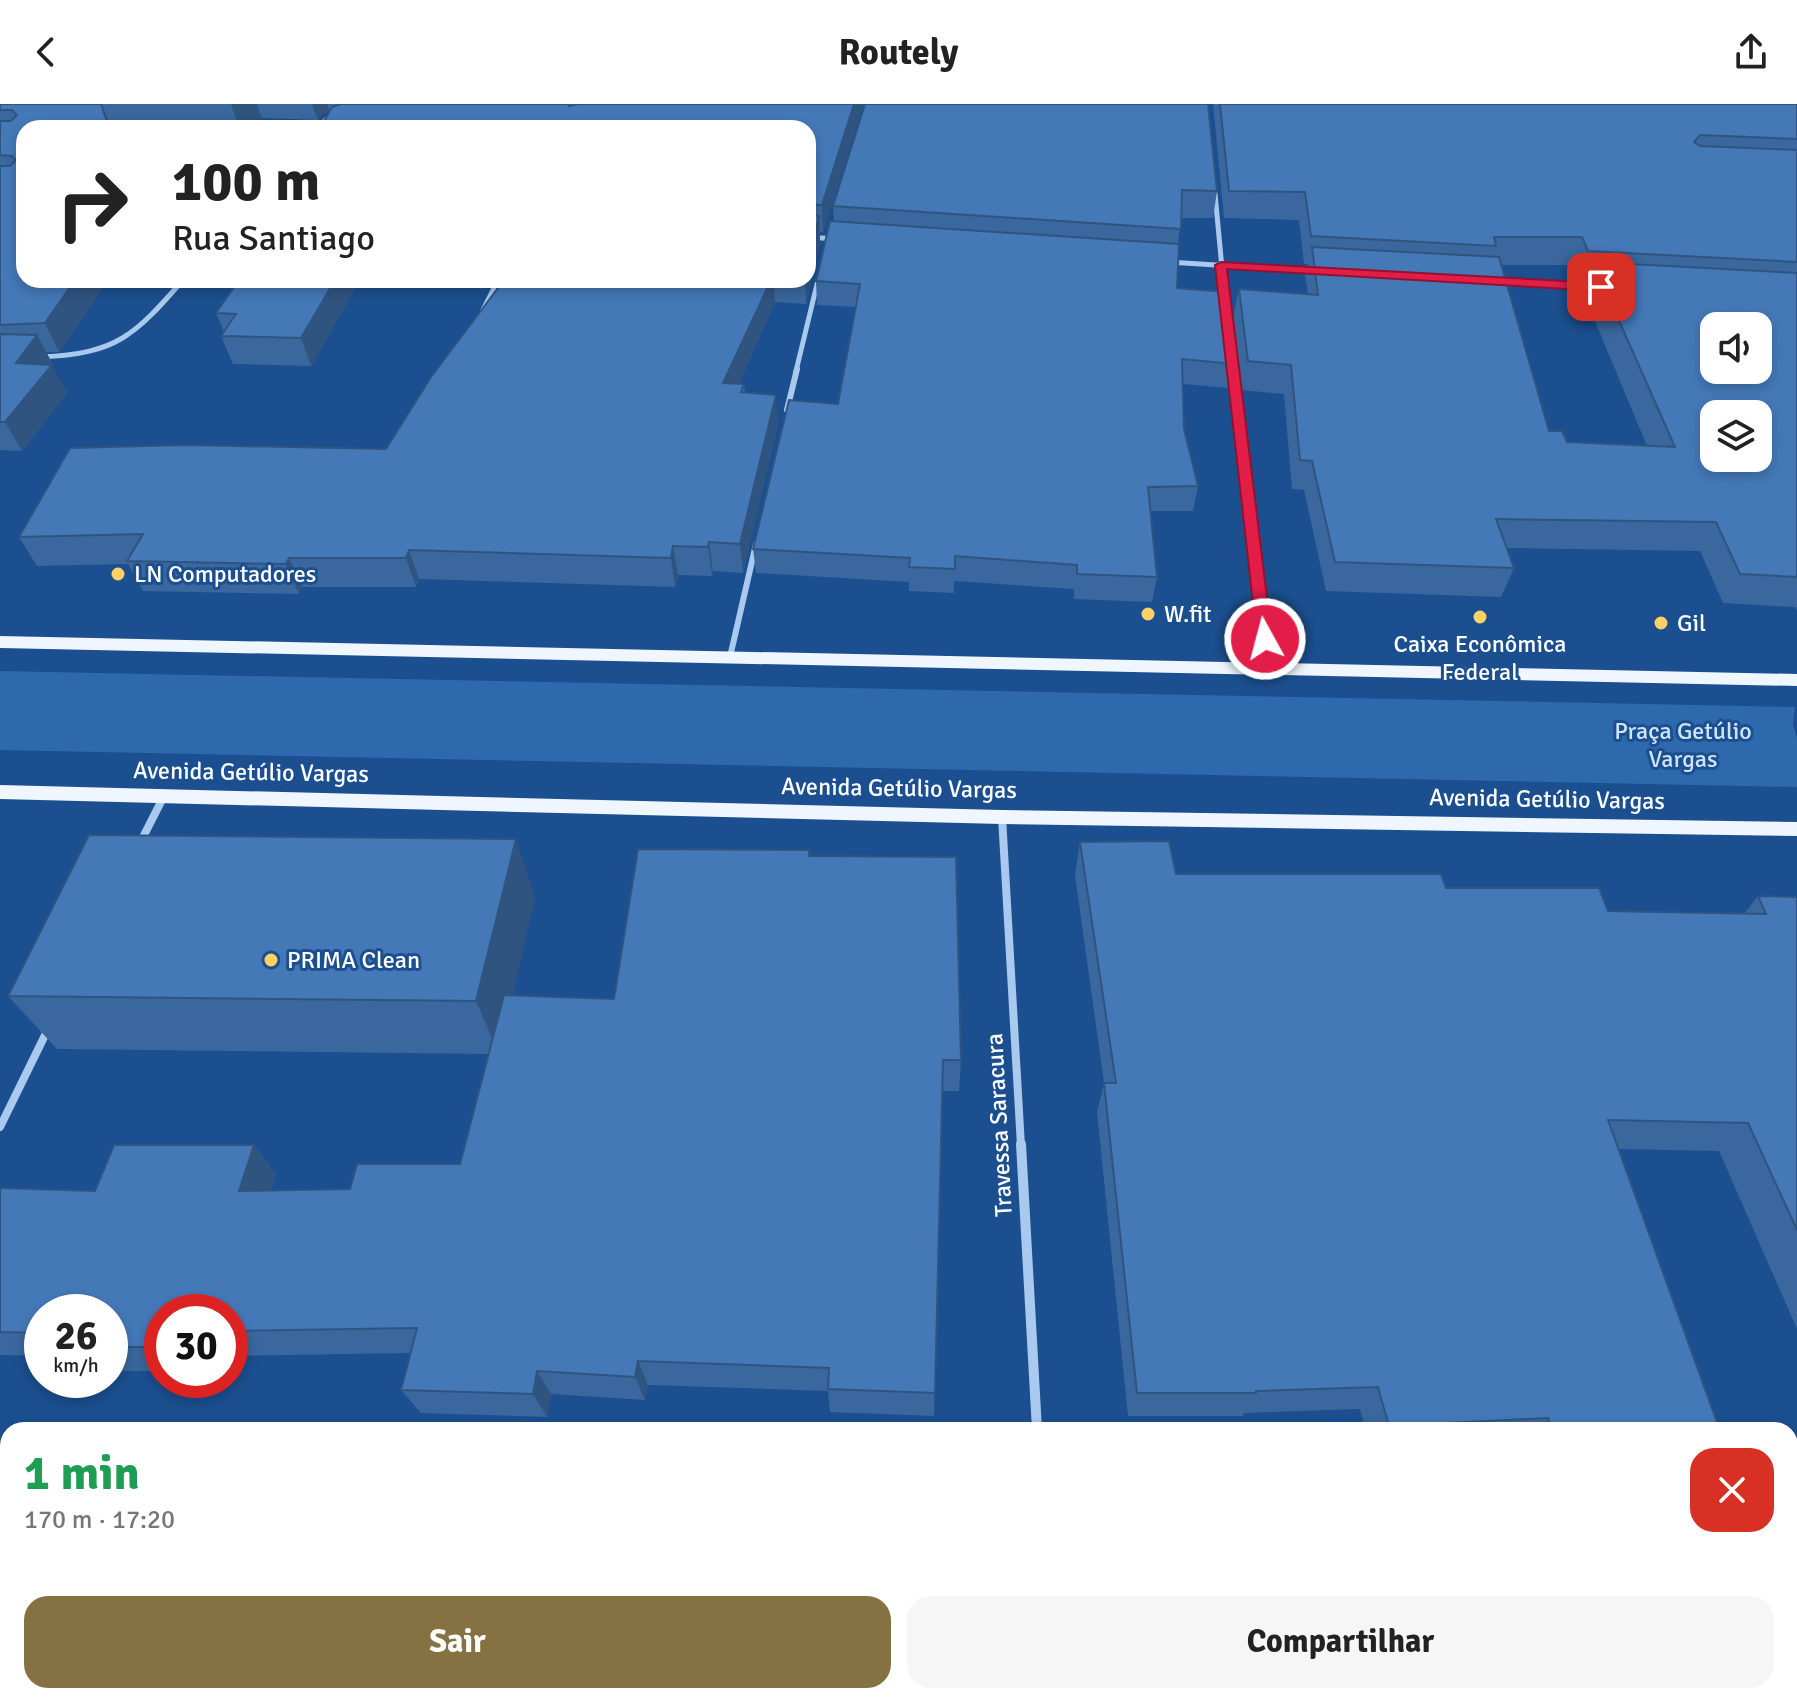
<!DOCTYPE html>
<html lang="pt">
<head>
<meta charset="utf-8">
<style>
  body { margin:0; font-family:Signika,sans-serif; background:#f6f6f6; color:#222; height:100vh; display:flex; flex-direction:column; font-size:30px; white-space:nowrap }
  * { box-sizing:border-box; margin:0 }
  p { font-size:26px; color:#767676 }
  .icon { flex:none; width:44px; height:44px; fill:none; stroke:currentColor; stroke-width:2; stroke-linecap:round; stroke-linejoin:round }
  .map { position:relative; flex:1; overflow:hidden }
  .panel { position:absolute; left:0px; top:1318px; width:1798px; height:282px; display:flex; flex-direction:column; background:#fff; border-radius:24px 24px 0 0; box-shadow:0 4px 12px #0003 }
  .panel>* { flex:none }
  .top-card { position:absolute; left:16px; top:16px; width:800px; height:168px; border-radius:24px; box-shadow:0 4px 12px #0003; background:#fff; color:#222; overflow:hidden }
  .buttons { position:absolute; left:1700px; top:208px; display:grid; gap:16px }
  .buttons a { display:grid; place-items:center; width:72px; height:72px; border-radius:16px; background:#fff; box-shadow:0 4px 12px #0003; font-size:40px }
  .speed { position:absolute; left:24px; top:1190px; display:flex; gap:16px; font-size:40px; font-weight:700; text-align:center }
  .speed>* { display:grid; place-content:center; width:104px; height:104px; border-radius:50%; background:#fff; box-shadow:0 4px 12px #0003; line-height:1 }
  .speed small { font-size:20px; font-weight:400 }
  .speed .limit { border:12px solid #d22; background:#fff; color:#111 }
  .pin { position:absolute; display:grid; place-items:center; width:68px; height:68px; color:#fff; margin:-34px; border-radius:16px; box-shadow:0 4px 12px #0006 }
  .me { position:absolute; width:88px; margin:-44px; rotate:353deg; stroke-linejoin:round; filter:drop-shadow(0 0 6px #0008) }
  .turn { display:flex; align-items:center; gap:28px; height:168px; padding:0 24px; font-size:36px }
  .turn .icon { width:104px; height:104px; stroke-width:2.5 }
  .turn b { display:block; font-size:56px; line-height:68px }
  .round { display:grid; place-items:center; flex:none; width:84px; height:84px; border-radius:24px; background:#f6f6f6 }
  .overview { display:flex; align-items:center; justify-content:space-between; height:136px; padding:0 24px }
  h1 { font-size:48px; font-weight:800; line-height:60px; color:#1e9e55 }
  .primary-button { display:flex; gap:16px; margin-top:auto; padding:16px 24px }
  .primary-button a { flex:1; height:92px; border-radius:24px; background:#857141; color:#fff; font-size:32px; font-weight:800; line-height:92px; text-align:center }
  .primary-button a+a { background:#f6f6f6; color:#222 }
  header { display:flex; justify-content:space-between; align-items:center; height:104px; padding:0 24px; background:#fff; font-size:36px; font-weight:800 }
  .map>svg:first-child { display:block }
</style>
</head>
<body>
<header><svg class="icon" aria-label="back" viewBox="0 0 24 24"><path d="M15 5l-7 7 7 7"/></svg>Routely<svg class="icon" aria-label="share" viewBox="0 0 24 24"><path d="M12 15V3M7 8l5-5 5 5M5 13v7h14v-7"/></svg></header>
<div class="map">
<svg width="1797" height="1599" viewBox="0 0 1797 1599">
  <rect width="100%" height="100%" fill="#1b4f8f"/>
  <path fill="#2e69ad" d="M0,567L1795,603L1793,621L1797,634V683L0,646Z"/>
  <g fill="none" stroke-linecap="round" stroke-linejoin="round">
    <g stroke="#a9c9ee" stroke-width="5">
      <path d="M318,24L341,0"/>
      <path d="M1215,90L1225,196"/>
      <path d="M808,133L835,135"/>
      <path d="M1168,158L1314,167"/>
      <path d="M1495,177L1594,183"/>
      <path d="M483,206L498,176"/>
      <path d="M41,253C117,250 135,231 183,176"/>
      <path d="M1232,257L1233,267"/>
      <path d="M796,267L819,172"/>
    </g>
    <g stroke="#a9c9ee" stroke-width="6">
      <path d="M1233,265L1268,566"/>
      <path d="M787,306L797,265"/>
      <path d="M730,553L756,440"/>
    </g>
    <g stroke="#a9c9ee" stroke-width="8">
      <path d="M1002,713L1021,1042"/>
      <path d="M140,739L164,692"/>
      <path d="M0,1023L49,923"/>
    </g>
    <g stroke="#a9c9ee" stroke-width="10">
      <path d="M1021,1040L1037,1326"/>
      <path d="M0,1369H8"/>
      <path d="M1790,1459H1797"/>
      <path d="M1546,1592L1548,1599"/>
    </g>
    <g fill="#f0f6ff" fill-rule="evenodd">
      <path d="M0,532L1797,570V582L0,544Z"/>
      <path d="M0,681L1002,706L1797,718V732L1002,720L0,695Z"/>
    </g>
  </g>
  <g fill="#3a679d" fill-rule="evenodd">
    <path d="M0,0H863L823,128H820V139L806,200L775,198L739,279L744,280L745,289L778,320L743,469L713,467L712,472L678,471L675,483L419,475L416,483H302L299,490L143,487L128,460L37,462L19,433L386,345L504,176H808V24L329,8V6L318,16L262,14L239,23L110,19L24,176H108L59,248H46L52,259L51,261L67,289L22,347L0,346Z"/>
    <path d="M865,0L1217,87L1213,114H1181L1178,140L1177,184L1234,260L1229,284L1183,280L1184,325L1198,382L1193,407H1151L1157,473L1152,498L1074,495V485L954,477V489L909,487V478L756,469L753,445L838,300L856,203L817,201L816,177L834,117L833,102Z"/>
    <path d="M1213,0H1797V507L1795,503L1723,499L1700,447L1507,444L1514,464L1501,493L1326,487L1304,386L1292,385L1284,290L1241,286L1233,213L1239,185L1308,190L1305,171L1308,160H1304L1299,116L1224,114ZM1502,161H1571L1577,175H1586L1582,186L1647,342L1567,338L1549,327Z"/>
    <path d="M239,176H360L311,262L233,260L221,232L224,228L216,209Z"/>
    <path d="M1080,738L1176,770L1446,784L1608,807L1744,810L1758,792L1797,793V1225L1719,1047L1619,1045L1718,1321L1711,1326H1365L1360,1305L1244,1309L1243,1312H1128L1097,1008L1104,979L1075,771Z"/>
    <path d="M809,746L810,752L961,956L959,987H942L934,1312L830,1308L828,1287L648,1281L645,1296L551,1290L547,1313L421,1309L401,1286L411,1249L230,1252V1208H162V1267H110V1208H42V1252L0,1251V1084L95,1087L254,1041L276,1070L271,1086L350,1085L460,1060L488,950L57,945L8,892L535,793L512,892L614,895Z"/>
    <path d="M988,1592H1115L1116,1599H988Z"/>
    <path d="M1649,1592H1790L1797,1599H1650Z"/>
  </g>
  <g fill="#305480">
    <path d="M102,0L111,24H109Z"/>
    <path d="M231,0H257L262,14L239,23Z"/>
    <path d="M312,0H327L329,6L318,16Z"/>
    <path d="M854,0H863L823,128L822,101Z"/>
    <path d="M819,112L820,139L806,200L805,176H808V157Z"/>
    <path d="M75,176H108L59,248L45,219Z"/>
    <path d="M335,176H360L311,262L301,234Z"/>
    <path d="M771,176H774L775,198L726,307L723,279Z"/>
    <path d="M37,231L52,259L45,268L52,261L67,289L22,347L5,318L16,259Z"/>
    <path d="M776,291L778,320L743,469L740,440Z"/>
    <path d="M709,438L713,467L712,472L708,443Z"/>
    <path d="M673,442L678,471L675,483L671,454Z"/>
    <path d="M409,446L419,475L416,483L406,454Z"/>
    <path d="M289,454L302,483L299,490L286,460Z"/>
    <path d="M516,735L535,793L499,950L476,897Z"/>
    <path d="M254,1041L276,1070L262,1115L239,1087Z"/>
    <path d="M638,1257L648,1281L645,1296L635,1273Z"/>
    <path d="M537,1267L551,1290L547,1313L533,1290Z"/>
    <path d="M39,1592H78L76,1599H36Z"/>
    <rect x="778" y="1592" width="6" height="7"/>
  </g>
  <g fill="#4478b7" stroke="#305480" stroke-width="2" fill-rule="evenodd">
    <path d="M0,0H101L109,24H24V176H75L45,219L0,221V62H10L16,56L12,52L0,51V17H11L17,11L12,6H0Z"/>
    <path d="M341,0H569V2L578,0H854L822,101L808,100V24H320L332,3Z"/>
    <path d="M865,0H1208L1217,87L1182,86L1181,125L833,102Z"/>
    <path d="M1220,0H1797V35L1700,31L1694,38L1700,42L1797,46V158L1588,147L1582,133H1494L1496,142L1311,132L1305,88L1229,87Z"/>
    <path d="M808,111L819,112L808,157Z"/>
    <path d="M830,117L1179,140L1177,184L1227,188L1234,260L1182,255L1184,325L1198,382L1148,383L1157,473L1077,470V461L955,452V465L909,463L910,454L753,445L789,296L838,300L860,180L816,177Z"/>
    <path d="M1312,143L1499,153L1549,327H1562L1567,338L1675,343L1593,158L1797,169V473L1740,470L1716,418L1496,415L1514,464L1335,458L1312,357L1300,356L1291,261L1248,257L1239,185L1318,191ZM1714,222H1758V266H1714ZM1714,310H1758V354H1714Z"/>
    <path d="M239,176H335L301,234L221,232L236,210L216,209Z"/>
    <path d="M504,176H771L723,279L744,280L741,288L776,291L740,440L709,438L708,443L673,442L671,454L409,446L406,454H289L286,460L127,457L143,430L19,433L70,344L186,341L386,345L431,273Z"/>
    <path d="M0,230L37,231L16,259L52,261L5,318H0Z"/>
    <path d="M89,731L516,735L476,897L8,892Z"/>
    <path d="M1169,737L1176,770H1441L1446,784H1599L1608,807L1766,810L1758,792L1797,793V1126L1748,1019L1608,1016L1718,1321H1550L1548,1314L1389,1322L1378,1283L1256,1287V1289H1137L1104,979H1116L1080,738Z"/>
    <path d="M638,745L809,746V752L956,753L961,956H943L935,1289L828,1285L829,1264L638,1257L635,1273L537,1267L533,1290L401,1286L417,1224L230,1227V1208H162V1243H110V1208H42V1229L0,1228V1084L95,1087L114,1041H254L239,1087L350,1085L357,1060H460L504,891L614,895Z"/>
    <path d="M0,1487H8V1592H39L36,1599H0Z"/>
    <path d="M1790,1555H1794L1797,1566V1599H1689L1687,1592H1790Z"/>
    <path d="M199,1592H778V1599H197Z"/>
    <path d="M992,1592H1115L1116,1599H992Z"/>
  </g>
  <path fill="#e11d48" stroke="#92132f" stroke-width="2" d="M1221,158L1601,179L1606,183L1601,187L1227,165L1272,535L1265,540L1257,535L1215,161Z"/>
  <g fill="#ffd166" stroke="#1b4f8f" stroke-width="3">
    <circle cx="118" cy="470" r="8"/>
    <circle cx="1148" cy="510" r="8"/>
    <circle cx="1480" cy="513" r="8"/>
    <circle cx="1661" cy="519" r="8"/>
    <circle cx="271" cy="856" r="8"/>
  </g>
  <g text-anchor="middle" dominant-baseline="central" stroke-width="6" stroke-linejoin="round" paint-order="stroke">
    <g font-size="24" fill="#fff" stroke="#1b4f8f" text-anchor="start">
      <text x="134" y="470">LN Computadores</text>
      <text x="1164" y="510">W.fit</text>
      <text x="1677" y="519">Gil</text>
      <text x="1480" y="540" text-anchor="middle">Caixa Econômica<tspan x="1480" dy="28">Federal</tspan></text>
      <text x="287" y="856">PRIMA Clean</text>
    </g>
    <g font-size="24" fill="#cfe3fa" stroke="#1b4f8f">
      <text x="1683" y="627">Praça Getúlio<tspan x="1683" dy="28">Vargas</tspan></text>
    </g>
    <g font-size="24" fill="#fff" stroke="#1b4f8f">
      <text transform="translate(251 668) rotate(1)">Avenida Getúlio Vargas</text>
      <text transform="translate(899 684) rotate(1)">Avenida Getúlio Vargas</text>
      <text transform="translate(1547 695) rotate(1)">Avenida Getúlio Vargas</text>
      <text transform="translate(999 1021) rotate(-93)">Travessa Saracura</text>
    </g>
  </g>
</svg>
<div class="buttons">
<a><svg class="icon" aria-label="sound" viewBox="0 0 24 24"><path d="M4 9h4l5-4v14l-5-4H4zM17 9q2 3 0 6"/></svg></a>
<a><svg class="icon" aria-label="layers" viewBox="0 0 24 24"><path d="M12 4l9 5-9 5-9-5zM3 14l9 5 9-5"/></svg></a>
</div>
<div class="speed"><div>26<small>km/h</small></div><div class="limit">30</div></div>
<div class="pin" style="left:1601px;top:183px;background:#d93025"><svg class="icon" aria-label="arrive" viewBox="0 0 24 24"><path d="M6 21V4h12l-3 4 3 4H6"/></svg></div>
<svg class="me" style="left:1265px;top:535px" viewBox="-20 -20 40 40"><circle r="17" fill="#e11d48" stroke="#fff" stroke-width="3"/><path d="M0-11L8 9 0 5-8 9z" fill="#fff"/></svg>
<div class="top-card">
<div class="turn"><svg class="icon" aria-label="right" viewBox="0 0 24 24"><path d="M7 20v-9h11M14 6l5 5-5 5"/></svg><div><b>100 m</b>Rua Santiago</div></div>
</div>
<section class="panel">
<div class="overview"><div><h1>1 min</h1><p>170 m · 17:20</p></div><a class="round" style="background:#d93025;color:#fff"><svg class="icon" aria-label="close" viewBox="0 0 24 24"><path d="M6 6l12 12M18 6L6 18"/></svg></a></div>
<div class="primary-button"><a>Sair</a><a>Compartilhar</a></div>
</section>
</div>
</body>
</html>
